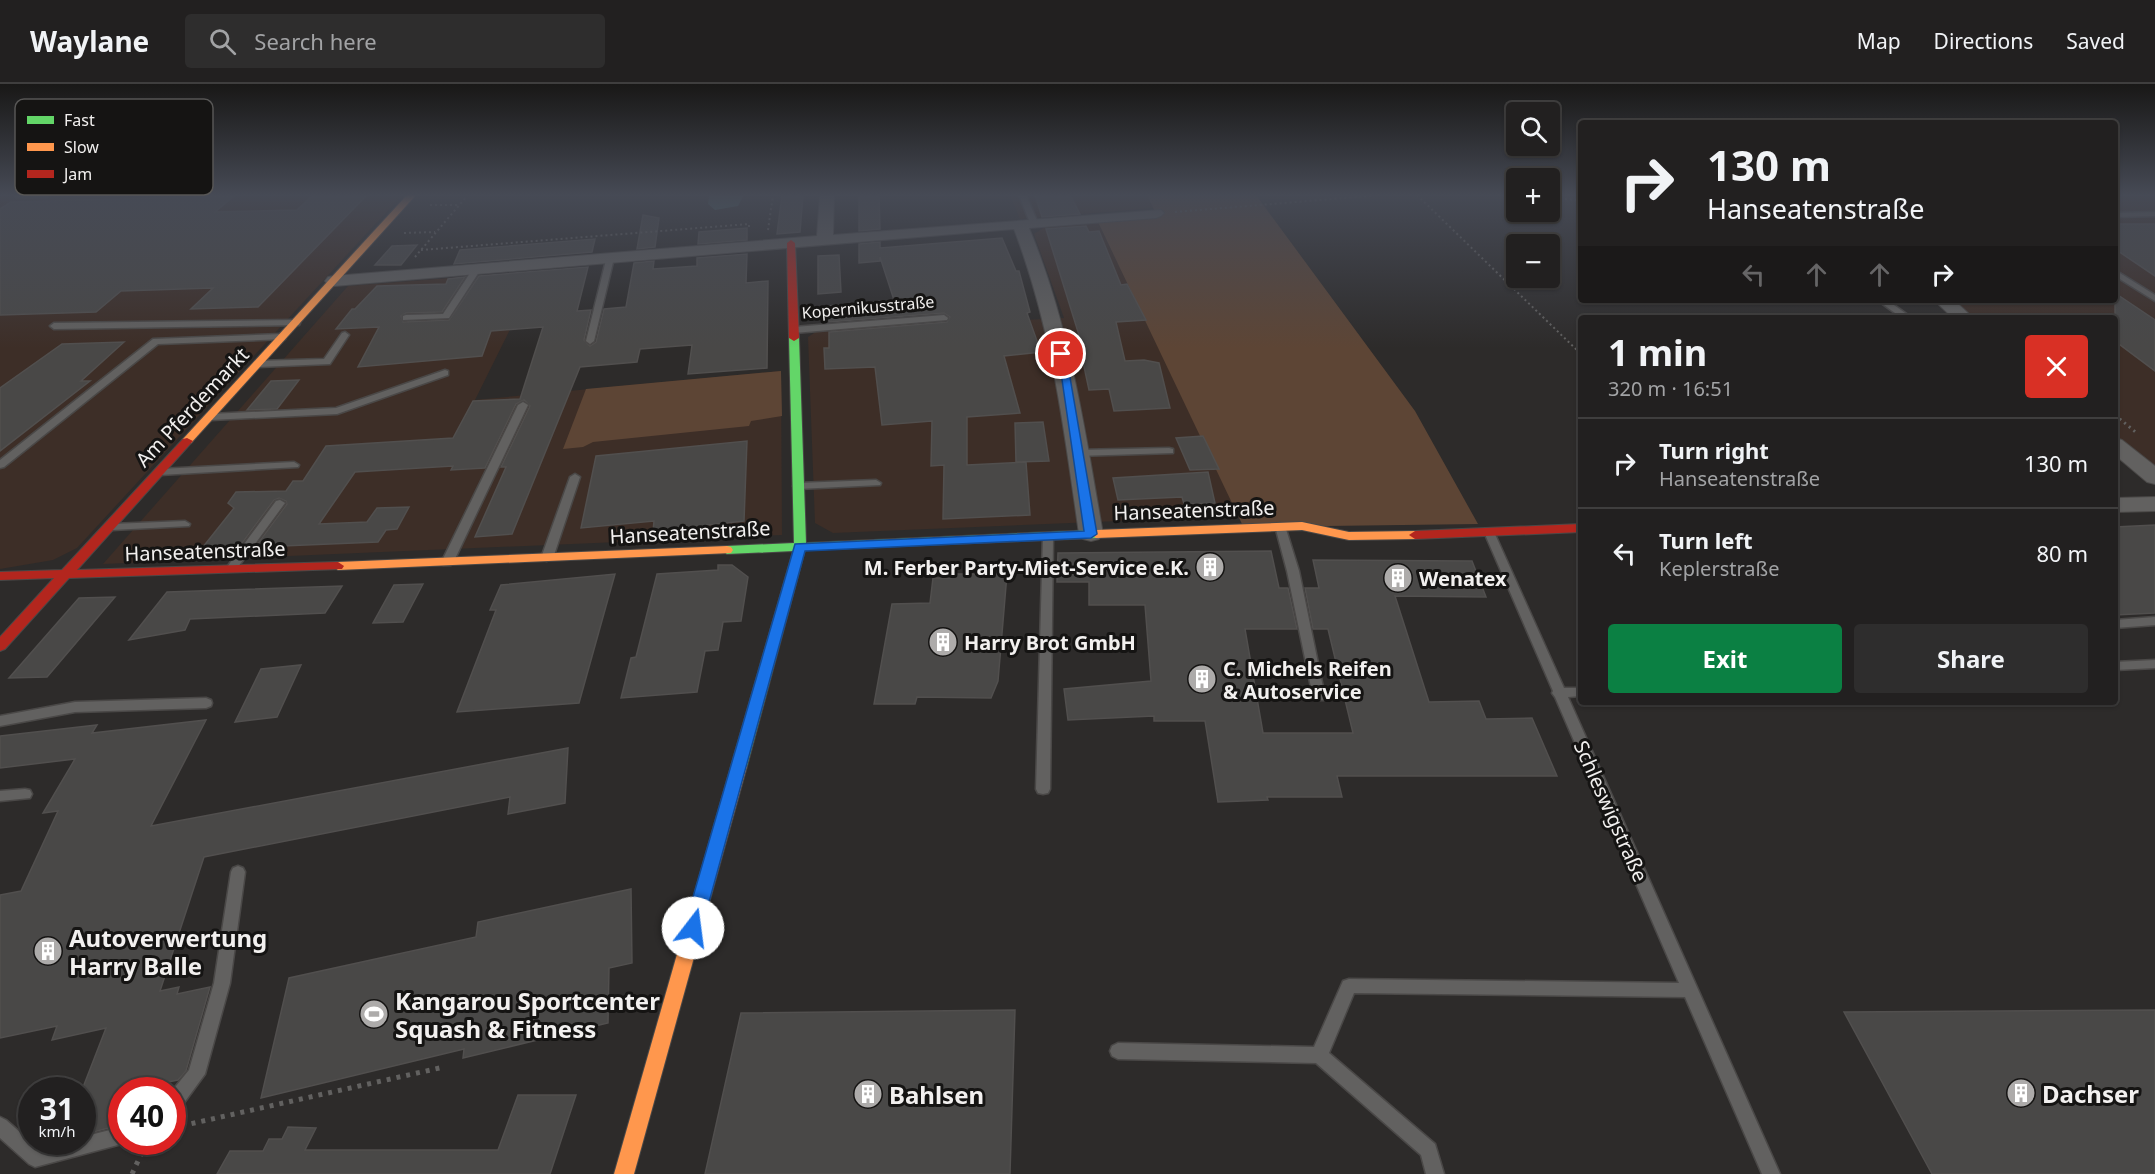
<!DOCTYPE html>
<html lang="en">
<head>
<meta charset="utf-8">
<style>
  body { margin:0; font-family:"Noto Sans",sans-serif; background:#2e2d2d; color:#f1f3f6; height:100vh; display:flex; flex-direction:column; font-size:22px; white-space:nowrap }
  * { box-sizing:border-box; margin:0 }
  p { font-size:20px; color:#a2a3a5 }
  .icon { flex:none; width:33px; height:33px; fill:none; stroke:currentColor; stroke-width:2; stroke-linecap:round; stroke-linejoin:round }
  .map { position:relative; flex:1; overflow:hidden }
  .panel { position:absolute; left:1578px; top:231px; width:540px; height:390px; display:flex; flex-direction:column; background:#222020; border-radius:6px; box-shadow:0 2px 4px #0004,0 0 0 2px #3f3e3e }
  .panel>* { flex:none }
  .guide { position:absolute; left:1578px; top:36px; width:540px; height:183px; border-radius:6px; box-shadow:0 2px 4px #0004,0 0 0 2px #3f3e3e; background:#222020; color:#f1f3f6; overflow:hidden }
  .fabs { position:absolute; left:1506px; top:18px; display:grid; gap:12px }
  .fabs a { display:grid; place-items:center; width:54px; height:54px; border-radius:6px; background:#222020; box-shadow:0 2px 4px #0004,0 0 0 2px #3f3e3e; font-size:30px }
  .speed { position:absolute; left:18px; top:993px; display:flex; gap:12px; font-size:30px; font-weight:700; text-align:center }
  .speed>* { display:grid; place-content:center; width:78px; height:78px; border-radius:50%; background:#222020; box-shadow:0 2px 4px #0004,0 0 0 2px #3f3e3e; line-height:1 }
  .speed small { font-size:15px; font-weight:400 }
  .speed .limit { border:9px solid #d22; background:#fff; color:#111 }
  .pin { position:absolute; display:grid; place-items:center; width:51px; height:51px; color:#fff; margin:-26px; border:3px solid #fff; border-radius:50%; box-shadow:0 2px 6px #0007 }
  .me { position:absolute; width:66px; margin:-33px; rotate:15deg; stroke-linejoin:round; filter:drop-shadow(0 0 4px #0008) }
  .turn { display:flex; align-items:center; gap:21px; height:126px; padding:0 30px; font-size:27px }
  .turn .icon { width:78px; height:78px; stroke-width:2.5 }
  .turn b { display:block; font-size:42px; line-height:51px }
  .lanes { display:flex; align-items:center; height:57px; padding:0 30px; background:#0003; justify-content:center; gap:30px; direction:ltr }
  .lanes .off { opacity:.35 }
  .round { display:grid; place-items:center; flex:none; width:63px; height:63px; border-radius:6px; background:#2e2d2d }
  .summary { display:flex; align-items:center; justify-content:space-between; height:102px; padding:0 30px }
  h1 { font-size:36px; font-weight:700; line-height:45px }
  .primary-button { display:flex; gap:12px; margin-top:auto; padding:12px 30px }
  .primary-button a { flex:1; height:69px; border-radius:6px; background:#0b8043; color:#fff; font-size:24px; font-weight:700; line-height:69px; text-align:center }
  .primary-button a+a { background:#2e2d2d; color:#f1f3f6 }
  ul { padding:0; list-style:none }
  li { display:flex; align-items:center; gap:18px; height:90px; padding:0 30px; border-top:2px solid #3f3e3e }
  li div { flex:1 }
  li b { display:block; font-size:22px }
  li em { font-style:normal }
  header { display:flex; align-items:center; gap:36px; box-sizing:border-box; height:84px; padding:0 30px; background:#222020; border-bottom:2px solid #3f3e3e }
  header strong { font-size:28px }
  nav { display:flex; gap:33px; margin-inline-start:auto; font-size:21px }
  .search { width:420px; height:54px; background:#2e2d2d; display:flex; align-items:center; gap:15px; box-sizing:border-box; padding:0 21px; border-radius:6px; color:#a2a3a5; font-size:22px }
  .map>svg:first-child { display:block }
</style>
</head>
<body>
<header>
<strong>Waylane</strong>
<div class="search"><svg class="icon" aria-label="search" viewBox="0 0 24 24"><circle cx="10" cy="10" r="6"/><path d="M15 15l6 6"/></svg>Search here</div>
<nav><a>Map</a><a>Directions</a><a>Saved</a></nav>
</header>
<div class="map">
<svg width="2155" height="1090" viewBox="0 0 2155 1090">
  <rect width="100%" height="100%" fill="#2d2b2a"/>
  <g fill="#3d2e27">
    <path d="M0,111H402L77,464L53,476L0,485Z"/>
    <path d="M959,111H1147L1153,124L1020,135L1011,113L960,117Z"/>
    <path d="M2115,111H2155V393L2115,360V234H1964L1943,216H2115Z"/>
    <path d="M1098,138L1239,432L833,449L815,439L808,253L817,247L913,240L916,242L1064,234L1034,150L1046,142Z"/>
    <path d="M539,187L475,316L781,287L782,451L103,480L348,202Z"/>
  </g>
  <g fill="#5d4535">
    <path d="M1147,111H1256L1415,327L1478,440L1326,442L1242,440L1098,138L1158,134Z"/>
    <path d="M781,287L782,332L751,337L749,342L593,358L583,363L563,365L586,305Z"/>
  </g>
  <path fill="#446e6e" d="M709,111H744L738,122L715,126L708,120Z"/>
  <g fill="#494847" stroke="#514f4e" stroke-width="1.5">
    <path d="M313,111H367L258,223L191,225L213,204L121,207L96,228L0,231V125L11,118L234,112L215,128L297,126Z"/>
    <path d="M782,111H803L800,148L777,150Z"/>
    <path d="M859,111H879L880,145L859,147Z"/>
    <path d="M1035,111H1070L1080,130L1042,133Z"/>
    <path d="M643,131L659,134L655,163L637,165Z"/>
    <path d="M2115,140H2155V192L2115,165Z"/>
    <path d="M1086,142L1089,148L1099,147L1121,201L1127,200L1146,236L1116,238L1125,277L1144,276L1159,279L1170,324L1114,327L1109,305L1089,306L1080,264H1083L1046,145Z"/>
    <path d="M747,144V156L698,160L699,148Z"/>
    <path d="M1002,154L1016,187H1019L1030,228L1027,229L1041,268L1004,272L1020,329L967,333V381L1026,378L1030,431L943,435L944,381L931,382L932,337L882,341L875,283L825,285L824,264H829V248L947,238L950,233L944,229L829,238L828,222L894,216L880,173V177L859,179V160L880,158V164Z"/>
    <path d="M595,155L592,168L454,180L460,166Z"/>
    <path d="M417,161L401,181H375L392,162Z"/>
    <path d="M747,170L746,199L768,197L767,284L688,290L692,261L640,265L637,278L580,283L512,450L475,453L506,383H501L530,322L524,316L516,320L485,384L451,386L453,382L355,388L319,440L367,438L377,424L409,423L397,445L386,446L378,458L282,462L280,465L253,466L287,420L286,417L279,414L274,416L237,466L199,468L234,424L228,419L236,408L286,407L293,397H303L326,362L453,354L473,317L520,315L543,243L491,247L482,272L358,283L379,243L336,245L352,225H355L377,202L446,200L448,195L465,193L442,228L406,229L401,232L403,238L449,236L479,192L588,183L577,227L591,226L584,256L590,262L596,258L604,225L626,223L634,179L654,177L653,185L697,182V174Z"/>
    <path d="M839,171L841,208L818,210V172Z"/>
    <path d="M2115,209L2155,236V287L2115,257Z"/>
    <path d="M124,258L81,297H90L0,367V304L62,260Z"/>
    <path d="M299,296L277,325L247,326L271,297Z"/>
    <path d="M1043,338L1049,377L1016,378L1015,339Z"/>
    <path d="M1203,352L1219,385L1190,386L1176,354Z"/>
    <path d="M747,357L744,437L653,447L654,437L581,444L596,372Z"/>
    <path d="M1208,388L1215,419L1184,420L1182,413L1118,416L1113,394Z"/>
    <path d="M2155,441V529L2115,531V443Z"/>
    <path d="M1271,467L1279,504H1288L1297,545H1245L1263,649H1353L1328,545H1313L1305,504H1319L1313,476L1472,477L1486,513L1395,512L1429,618L1479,617L1486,635L1532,634L1557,692H1337L1342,713H1267L1268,716L1218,718L1205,637H1154V632L1068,636L1064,605L1151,597L1145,521H1089V498H1057L1058,469Z"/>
    <path d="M718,481H732L748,493L741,537L723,538L718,566L705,567L697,608L621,614L631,574L636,573L657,490L718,486Z"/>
    <path d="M615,490L579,619L457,628L496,526H490L501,501Z"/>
    <path d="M951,490H1007L998,597L991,614L917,613L915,620H874L892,520L930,519L933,494H951Z"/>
    <path d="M423,500L403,538L373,539L394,501Z"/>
    <path d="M342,502L325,529L190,535L185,546L129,556L167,508Z"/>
    <path d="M115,513L47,593L9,594L79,514Z"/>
    <path d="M301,581L277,633L235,638L261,585Z"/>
    <path d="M206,636L151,742L568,664L565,719L508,730L510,713L204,773L160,907L179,903L177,910L210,903L186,987L178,996L148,1002L147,1006H122V1031L116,1042L82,1051V1006L106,944L52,956L57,942L0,954V811L21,807L58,727L43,729L75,675L0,684V652L97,641L92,649Z"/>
    <path d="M631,805L632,879L609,884L608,939L463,974L464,965L261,1014L289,894L476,853L478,838Z"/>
    <path d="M1015,926L1010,1090H705L741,929Z"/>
    <path d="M2155,926V1090H1932L1844,928Z"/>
    <path d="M518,1011H576L550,1090H217L230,1067H263L269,1055H282L288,1043L316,1044L305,1066H498Z"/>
  </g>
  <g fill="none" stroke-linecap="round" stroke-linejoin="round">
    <g stroke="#4a4847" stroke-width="3">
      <g id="lane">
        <path d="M14,111H50L47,113L17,114Z"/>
        <path d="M1019,111H1026L1038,139L1037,141L1030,139Z"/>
        <path d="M2155,128V132L2115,133V129Z"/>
        <path d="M607,172L614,174L594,257L590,260L586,257Z"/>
        <path d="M474,183L481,185L449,234L403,236V232L406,231L443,230Z"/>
        <path d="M2115,186L2155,211V217L2115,192Z"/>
        <path d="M1877,216H1887L1912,234H1902Z"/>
        <path d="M944,231L948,234L947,236L794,249L790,246L794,243Z"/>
        <path d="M296,236L300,239L299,241L54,245L50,242L54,239Z"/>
        <path d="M345,248L349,251L330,280L258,283L254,280L258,277L324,275L342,249Z"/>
        <path d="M282,250L286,253L285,255L158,260L4,383L0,384V376L153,255Z"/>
        <path d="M445,286L448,287V291L337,330L211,336L206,333L211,330L336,324Z"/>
        <path d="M523,318L528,321L453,479L451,481H443L441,479L518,321Z"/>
        <path d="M1169,364L1173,365V369L1077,372L1072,369L1077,366Z"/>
        <path d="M294,378L299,381L298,383L160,391L155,388L160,385Z"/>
        <path d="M575,390L580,393L553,474L547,477L543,476L541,474L570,393Z"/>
        <path d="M876,396L881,399L880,401L798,405L793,402L798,399Z"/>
        <path d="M280,416L285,419L235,487H227L225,485L227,483L276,417Z"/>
        <path d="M185,437L190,440L189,442L112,446L107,443L112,440Z"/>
        <path d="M1280,439L1285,442L1299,487L1325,613L1324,616H1314L1313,613L1287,487L1275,442Z"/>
        <path d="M1489,445L1494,448L1564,604H1581V612L1568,613L1780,1090H1762L1685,913L1354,909L1329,969L1435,1060L1444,1090H1426L1421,1071L1316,979L1118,975L1112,972L1110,967L1112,962L1118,959L1314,963L1343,897L1349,895L1679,899L1555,613L1552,609L1553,607L1484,448Z"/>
        <path d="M1048,449L1053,452L1050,705L1048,709L1043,710L1038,709L1036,705L1043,452Z"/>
        <path d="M2155,533V541L2115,544V536Z"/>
        <path d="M2155,576V584L2115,586V578Z"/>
        <path d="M206,614L211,616L212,619L211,622L206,624L75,628L0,642V632L75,618Z"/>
        <path d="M25,705L30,706L32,710L30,714L0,717V707Z"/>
        <path d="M238,782L243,784L245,788L230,899L205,990L178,1027L172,1029V1007L189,986L214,899L231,788L233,784Z"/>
        <path d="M0,1033L6,1036L38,1064L65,1058H82V1053L122,1043V1058H129L35,1083L29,1080L0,1054Z"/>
      </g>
    </g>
    <g stroke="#4a4847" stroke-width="2">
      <g id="street">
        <path d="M820,111H834L833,151L1161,126L1164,129L1161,132L1156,134L1029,144C1070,242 1085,346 1103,450L1099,455L1091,457L1083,455L1079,450C1064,346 1052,244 1014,145L334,202L328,201L325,197L328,193L334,192L817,152Z"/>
        <path d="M1934,216H1954L1973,234H1953Z"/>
        <path d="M2115,354L2122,356L2155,382V400L2147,398L2115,371Z"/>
        <path d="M2155,413V427L2115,428V414Z"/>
      </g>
    </g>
    <g stroke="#4a4847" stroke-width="2">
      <path id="fast" d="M794,251L799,254L806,459L1096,446L1102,450L1096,454L805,466L747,682L744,686H734L731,682L793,467L727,470L721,466L727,462L794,459L789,254Z"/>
    </g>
    <g stroke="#4a4847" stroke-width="2">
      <g id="slow">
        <path d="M407,111H416L191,359H183V355Z"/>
        <path d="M1302,438L1349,448L1415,447L1421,451L1415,455L1349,456L1302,446L1096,454L1090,450L1096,446Z"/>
        <path d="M727,462L731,463L733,466L731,469L338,486L332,482L338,478Z"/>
        <path d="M739,676L744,678L747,682L634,1090H614L731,682L734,678Z"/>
      </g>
    </g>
    <g stroke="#4a4847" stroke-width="2">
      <g id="jam">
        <path d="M791,156L795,159L799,254L794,257L789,254L787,159Z"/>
        <path d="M187,354L193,357L191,359L77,486L338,478L344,482L342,485L69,494L5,565L0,567V553L54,494L0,496V488L62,486L183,355Z"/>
        <path d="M1581,440V448L1415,455L1409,451L1415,447Z"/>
      </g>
    </g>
    <g stroke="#626160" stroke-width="2" stroke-dasharray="2 3" stroke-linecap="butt">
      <path d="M1417,111L1581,270"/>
      <path d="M1496,111L1516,112"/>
      <path d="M1550,114L1581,116"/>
      <path d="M430,121H458"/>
      <path d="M1175,128L1380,111"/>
      <path d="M768,146L773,111"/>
      <path d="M404,149L435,148"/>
      <path d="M421,166L749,140V146"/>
      <path d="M415,173L467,112"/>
    </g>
    <path stroke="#626160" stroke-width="3" stroke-dasharray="2 4" stroke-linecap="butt" d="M2115,331L2138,350"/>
    <g stroke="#626160" stroke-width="5" stroke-dasharray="4 6" stroke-linecap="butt">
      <path d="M172,1044L444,983"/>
      <path d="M132,1090L144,1064L153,1058"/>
    </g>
    <use href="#lane" fill="#626160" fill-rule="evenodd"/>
    <use href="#street" fill="#626160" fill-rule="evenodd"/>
    <use href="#fast" fill="#63d668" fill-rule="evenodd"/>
    <use href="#slow" fill="#ff974d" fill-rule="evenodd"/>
    <use href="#jam" fill="#b3261e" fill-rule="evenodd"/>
  </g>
  <linearGradient id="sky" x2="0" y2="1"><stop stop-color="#191817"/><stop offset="0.42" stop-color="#464a55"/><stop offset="1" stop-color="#464a55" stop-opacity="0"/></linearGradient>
  <rect width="2155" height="264" fill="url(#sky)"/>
  <path fill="#1a73e8" stroke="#114b97" stroke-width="1.5" d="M1058,268L1066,270L1097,450L1091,454L805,467L702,844L699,849L693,851L687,849L684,844L795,460L1084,447Z"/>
  <defs>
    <g id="building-disc" transform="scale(1.5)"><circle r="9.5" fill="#adabaa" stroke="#151413"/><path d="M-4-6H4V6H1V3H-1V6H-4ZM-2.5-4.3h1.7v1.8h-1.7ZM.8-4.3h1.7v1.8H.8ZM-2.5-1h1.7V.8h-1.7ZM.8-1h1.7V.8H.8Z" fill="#fff"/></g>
    <g id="stadium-disc" transform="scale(1.5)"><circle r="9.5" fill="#adabaa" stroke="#151413"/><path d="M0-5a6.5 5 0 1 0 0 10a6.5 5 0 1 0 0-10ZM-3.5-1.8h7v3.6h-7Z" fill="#fff"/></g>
  </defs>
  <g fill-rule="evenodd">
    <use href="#building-disc" x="1210" y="483"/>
    <use href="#building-disc" x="1398" y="494"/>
    <use href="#building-disc" x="943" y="558"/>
    <use href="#building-disc" x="1202" y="595"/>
    <use href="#building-disc" x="48" y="867"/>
    <use href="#stadium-disc" x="374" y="930"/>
    <use href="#building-disc" x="2021" y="1009"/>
    <use href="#building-disc" x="868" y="1010"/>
  </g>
  <g text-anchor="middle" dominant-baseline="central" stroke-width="6" stroke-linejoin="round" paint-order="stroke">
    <g font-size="16" fill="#f2f0ef" stroke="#151413">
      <text transform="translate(868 223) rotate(-5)">Kopernikusstraße</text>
    </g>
    <g font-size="20" fill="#f2f0ef" stroke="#151413">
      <text transform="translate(192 323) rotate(-47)">Am Pferdemarkt</text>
      <text transform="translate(1194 426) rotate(-2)">Hanseatenstraße</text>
      <text transform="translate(690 448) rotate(-3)">Hanseatenstraße</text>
      <text transform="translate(205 467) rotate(-2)">Hanseatenstraße</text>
      <text transform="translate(1611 727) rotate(66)">Schleswigstraße</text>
    </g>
    <g font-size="20" font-weight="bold" fill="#f2f0ef" stroke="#151413" text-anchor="start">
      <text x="1189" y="483" text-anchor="end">M. Ferber Party-Miet-Service e.K.</text>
      <text x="1419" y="494">Wenatex</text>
      <text x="964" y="558">Harry Brot GmbH</text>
      <text x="1223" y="584">C. Michels Reifen<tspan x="1223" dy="23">&amp; Autoservice</tspan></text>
    </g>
    <g font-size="24" font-weight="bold" fill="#f2f0ef" stroke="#151413" text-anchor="start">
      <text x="69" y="853">Autoverwertung<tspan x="69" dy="28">Harry Balle</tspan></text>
      <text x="395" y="916">Kangarou Sportcenter<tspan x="395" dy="28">Squash &amp; Fitness</tspan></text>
      <text x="2042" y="1009">Dachser</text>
      <text x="889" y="1010">Bahlsen</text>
    </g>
  </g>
  <rect x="15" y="15" width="198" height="96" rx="9" fill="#151413" stroke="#575655" stroke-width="1.5"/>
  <rect x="27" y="32" width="27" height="8" fill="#63d668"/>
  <rect x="27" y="59" width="27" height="8" fill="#ff974d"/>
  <rect x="27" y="86" width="27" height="8" fill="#b3261e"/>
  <g font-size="16" fill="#f2f0ef">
    <text x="64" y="42">Fast</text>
    <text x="64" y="69">Slow</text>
    <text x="64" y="96">Jam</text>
  </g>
</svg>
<div class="fabs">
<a><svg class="icon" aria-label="search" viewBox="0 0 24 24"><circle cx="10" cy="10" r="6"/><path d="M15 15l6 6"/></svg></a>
<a>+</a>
<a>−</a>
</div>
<div class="speed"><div>31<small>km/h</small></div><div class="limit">40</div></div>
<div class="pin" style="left:1061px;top:270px;background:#d93025"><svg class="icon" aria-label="arrive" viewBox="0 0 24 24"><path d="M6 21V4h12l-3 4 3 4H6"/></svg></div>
<svg class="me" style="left:693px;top:844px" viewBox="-20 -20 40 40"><circle r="19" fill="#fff"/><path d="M0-13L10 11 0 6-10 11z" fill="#1a73e8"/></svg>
<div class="guide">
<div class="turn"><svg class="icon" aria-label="right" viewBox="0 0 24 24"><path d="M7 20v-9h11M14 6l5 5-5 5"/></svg><div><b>130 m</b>Hanseatenstraße</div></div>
<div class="lanes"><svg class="icon off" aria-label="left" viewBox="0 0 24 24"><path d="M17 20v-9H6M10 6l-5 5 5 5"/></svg><svg class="icon off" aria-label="ahead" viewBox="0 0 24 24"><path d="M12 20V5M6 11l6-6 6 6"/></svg><svg class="icon off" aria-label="ahead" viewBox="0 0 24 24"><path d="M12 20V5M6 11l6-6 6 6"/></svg><svg class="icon" aria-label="right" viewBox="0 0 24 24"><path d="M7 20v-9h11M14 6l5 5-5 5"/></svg></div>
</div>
<section class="panel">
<div class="summary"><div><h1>1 min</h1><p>320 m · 16:51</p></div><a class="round" style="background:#d93025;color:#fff"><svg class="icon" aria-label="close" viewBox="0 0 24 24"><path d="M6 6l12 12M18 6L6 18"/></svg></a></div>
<ul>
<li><svg class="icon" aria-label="right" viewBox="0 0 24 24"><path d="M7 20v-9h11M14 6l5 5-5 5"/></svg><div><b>Turn right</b><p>Hanseatenstraße</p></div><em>130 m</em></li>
<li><svg class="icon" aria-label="left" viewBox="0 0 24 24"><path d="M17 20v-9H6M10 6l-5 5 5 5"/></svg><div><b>Turn left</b><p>Keplerstraße</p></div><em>80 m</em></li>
</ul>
<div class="primary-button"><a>Exit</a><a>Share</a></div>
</section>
</div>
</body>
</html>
